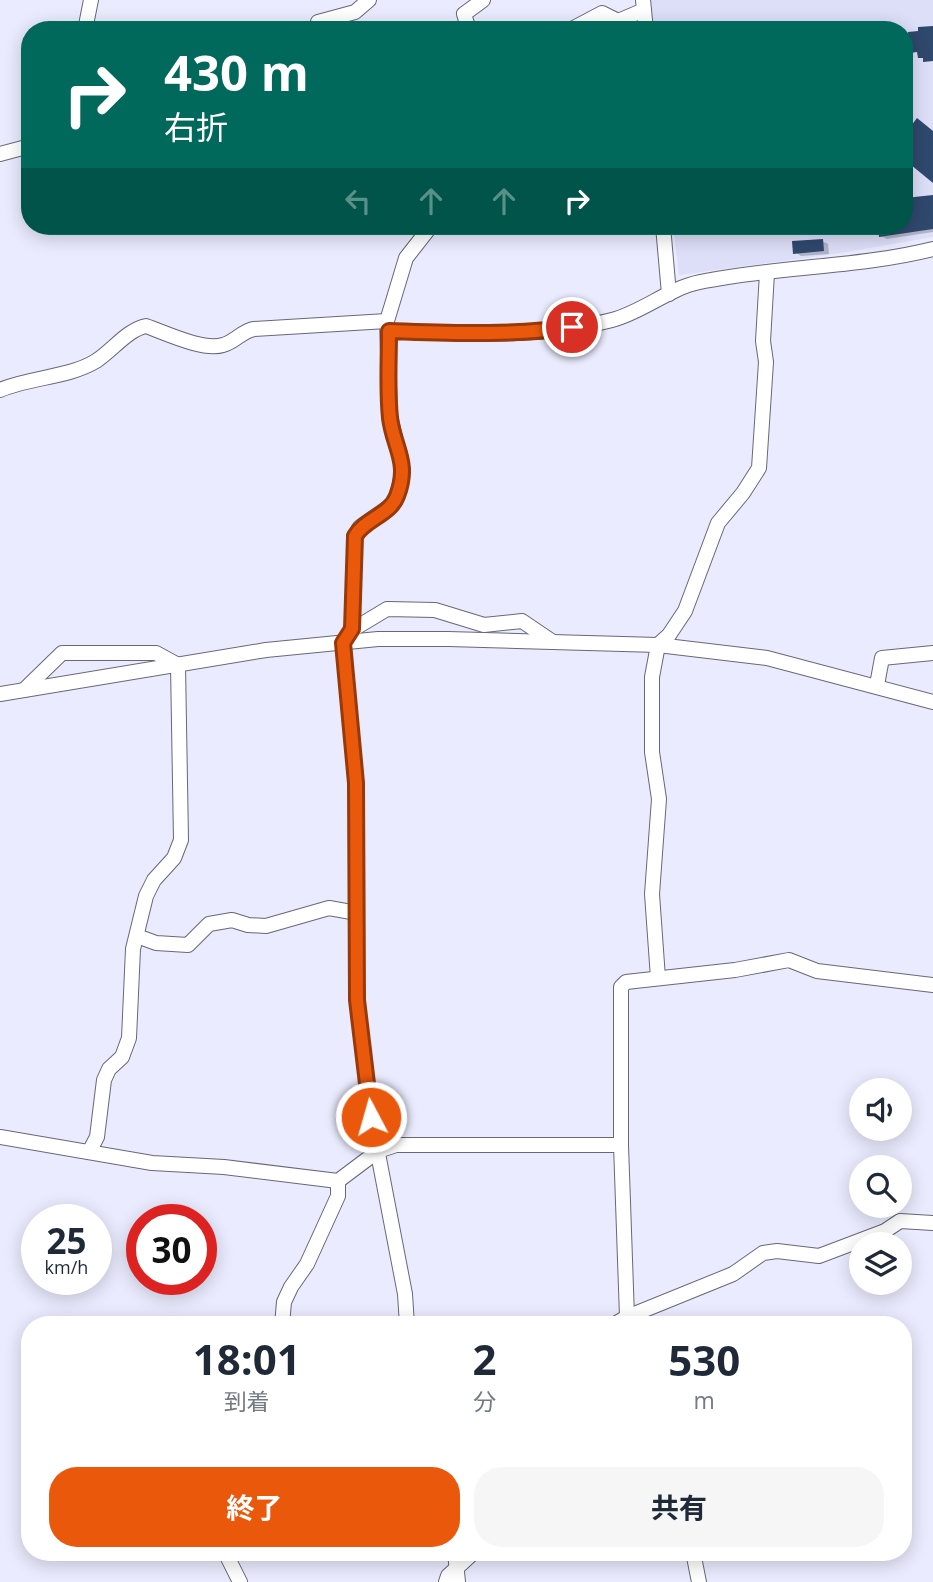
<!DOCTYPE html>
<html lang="ja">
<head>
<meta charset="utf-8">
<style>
  body { margin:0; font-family:"Open Sans","Noto Sans JP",sans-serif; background:#f6f6f7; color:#1f2937; height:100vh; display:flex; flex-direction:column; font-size:26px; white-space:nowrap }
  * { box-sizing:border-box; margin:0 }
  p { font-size:23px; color:#747a83 }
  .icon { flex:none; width:38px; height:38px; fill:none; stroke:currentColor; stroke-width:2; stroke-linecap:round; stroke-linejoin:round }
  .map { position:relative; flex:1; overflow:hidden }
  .drawer { position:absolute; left:21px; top:1316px; width:891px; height:245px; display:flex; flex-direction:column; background:#fff; border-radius:28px; box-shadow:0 4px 18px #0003 }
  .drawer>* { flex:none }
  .top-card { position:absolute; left:21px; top:21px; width:892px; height:214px; border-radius:28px; box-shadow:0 4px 18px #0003; background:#00695c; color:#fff; overflow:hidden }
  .buttons { position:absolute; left:849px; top:1078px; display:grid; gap:14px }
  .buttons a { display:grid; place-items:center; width:63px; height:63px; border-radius:50%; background:#fff; box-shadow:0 4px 18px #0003; font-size:35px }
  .speed { position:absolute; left:21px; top:1204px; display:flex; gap:14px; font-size:35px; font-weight:700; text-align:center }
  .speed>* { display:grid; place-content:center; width:91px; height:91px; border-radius:50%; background:#fff; box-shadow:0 4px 18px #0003; line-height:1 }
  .speed small { font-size:18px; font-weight:400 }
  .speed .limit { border:10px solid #d22; background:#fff; color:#111 }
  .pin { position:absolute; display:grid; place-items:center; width:60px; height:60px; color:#fff; margin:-30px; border:4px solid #fff; border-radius:50%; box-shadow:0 2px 7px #0007 }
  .me { position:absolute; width:77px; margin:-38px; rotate:354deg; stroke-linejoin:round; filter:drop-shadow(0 0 5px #0008) }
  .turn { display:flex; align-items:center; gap:24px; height:147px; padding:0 28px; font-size:32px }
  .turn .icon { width:91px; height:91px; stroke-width:2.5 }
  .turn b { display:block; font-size:49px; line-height:60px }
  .lanes { display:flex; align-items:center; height:66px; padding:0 28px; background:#0003; justify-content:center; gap:35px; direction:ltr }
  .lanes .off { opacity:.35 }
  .eta { display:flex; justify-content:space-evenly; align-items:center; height:119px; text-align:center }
  .eta b { font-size:42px; font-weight:700; line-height:49px }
  .button { display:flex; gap:14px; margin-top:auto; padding:14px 28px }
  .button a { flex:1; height:80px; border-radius:28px; background:#ea580c; color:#fff; font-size:28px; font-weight:700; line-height:80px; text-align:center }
  .button a+a { background:#f6f6f7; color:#1f2937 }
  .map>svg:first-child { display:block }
</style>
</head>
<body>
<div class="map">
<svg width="933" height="1582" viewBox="0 0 933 1582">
  <rect width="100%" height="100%" fill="#eaebfe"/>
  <path fill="#dddff9" d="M646,0H933V237L835,254L679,275L673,226H905V30H650Z"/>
  <g fill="#0003">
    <path d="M933,196V232L887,239L881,236L880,226H905V200Z"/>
    <path d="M822,241L828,244L829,254L801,256L795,252Z"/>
  </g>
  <g fill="#2f486d">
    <path d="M933,26V61L923,62V58H918L917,52L910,53L908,32L918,31V27Z"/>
    <path d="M917,118L933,131V183L905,160V134Z"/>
    <path d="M933,195V229L879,237L878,226H905V198Z"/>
    <path d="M823,239L824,251L793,254L792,241Z"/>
  </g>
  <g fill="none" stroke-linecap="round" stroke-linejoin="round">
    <g stroke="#666878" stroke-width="16">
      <g id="minor">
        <path d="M643,0L646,30"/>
        <path d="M85,30L91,0"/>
        <path d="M319,30L318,22L355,12L369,0"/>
        <path d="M469,30L464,14L483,0"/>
        <path d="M570,30L602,13L618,21L644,10"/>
        <path d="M0,154L30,146"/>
        <path d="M663,226L669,294"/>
        <path d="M389,331C464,333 539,339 612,320C643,312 669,288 700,282C777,266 857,268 933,249"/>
        <path d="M0,390C30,377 68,378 96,361C113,350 127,330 146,326C166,333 203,351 223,345C235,342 242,331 254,329L387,321"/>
        <path d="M352,630L355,536L360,527L393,504L397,497L403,471L390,416L387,321L406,258L431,226"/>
        <path d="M877,685L882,658L933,653"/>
        <path d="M24,690L62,653H156L178,665L181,840L174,858L154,880L146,896L133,949L129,1038L122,1057L109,1069L104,1080L97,1137L89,1152"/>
        <path d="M0,694L266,650L378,639H448L658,645L767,658L933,702"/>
        <path d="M137,936L156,943L188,945L209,924L232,920L248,925L266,926L329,908L357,913"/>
        <path d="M658,978L652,894L659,799L652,752V677L658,645L669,635L685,611L718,523L743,493L759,468L766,362L763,341L767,273"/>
        <path d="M0,1137L152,1163L224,1167L338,1181L378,1151L396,1145H621"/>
        <path d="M282,1325L284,1302L291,1287L307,1264L338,1196V1181"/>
        <path d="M407,1325L405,1294L371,1117L357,1000L356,783L343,644L352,630L387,609L435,610L484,625L522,621L553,642"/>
        <path d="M613,1325L627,1317L733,1274L763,1253L777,1251L819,1256L885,1231L900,1221L933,1223"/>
        <path d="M630,1325L627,1317L621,1145V987L626,982L735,970L789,960L817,971L933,985"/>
        <path d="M225,1552L240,1582"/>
        <path d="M455,1552L458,1582"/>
        <path d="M693,1552L699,1582"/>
        <path d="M446,1582L448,1576L474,1552"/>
      </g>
    </g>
    <use href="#minor" stroke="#fff" stroke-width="14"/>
  </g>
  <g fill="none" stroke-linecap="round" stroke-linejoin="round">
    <g stroke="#983908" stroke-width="18">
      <path id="route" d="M371,1117L357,1000L356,783L343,643L352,629L355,536C365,519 390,515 397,496C410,462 394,449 390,418C387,389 389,360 389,331C451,333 511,336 572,327"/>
    </g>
    <use href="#route" stroke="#ea580c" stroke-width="12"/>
  </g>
</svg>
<div class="buttons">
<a><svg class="icon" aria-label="sound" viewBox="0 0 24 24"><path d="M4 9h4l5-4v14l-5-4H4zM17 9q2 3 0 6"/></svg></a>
<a><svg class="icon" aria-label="search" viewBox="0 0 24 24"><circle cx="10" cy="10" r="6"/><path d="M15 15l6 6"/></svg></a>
<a><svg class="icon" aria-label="layers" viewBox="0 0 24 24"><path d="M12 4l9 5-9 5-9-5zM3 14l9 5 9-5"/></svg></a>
</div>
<div class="speed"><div>25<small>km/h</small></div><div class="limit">30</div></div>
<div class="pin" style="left:572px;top:327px;background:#d93025"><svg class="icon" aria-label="arrive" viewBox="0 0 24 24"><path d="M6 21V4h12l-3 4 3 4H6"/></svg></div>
<svg class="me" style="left:371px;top:1117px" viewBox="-20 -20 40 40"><circle r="17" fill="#ea580c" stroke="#fff" stroke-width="3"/><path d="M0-11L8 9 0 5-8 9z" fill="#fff"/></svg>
<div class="top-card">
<div class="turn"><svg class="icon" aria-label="right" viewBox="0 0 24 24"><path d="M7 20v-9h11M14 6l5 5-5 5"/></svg><div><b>430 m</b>右折</div></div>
<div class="lanes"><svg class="icon off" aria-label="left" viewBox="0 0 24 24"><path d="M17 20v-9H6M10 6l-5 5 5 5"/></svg><svg class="icon off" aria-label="ahead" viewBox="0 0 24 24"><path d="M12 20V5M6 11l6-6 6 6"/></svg><svg class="icon off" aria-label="ahead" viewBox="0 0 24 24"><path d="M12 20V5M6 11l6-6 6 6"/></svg><svg class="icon" aria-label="right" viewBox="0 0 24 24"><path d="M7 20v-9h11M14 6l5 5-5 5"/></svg></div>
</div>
<section class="drawer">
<div class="eta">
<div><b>18:01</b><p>到着</p></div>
<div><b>2</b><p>分</p></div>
<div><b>530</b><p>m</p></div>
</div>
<div class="button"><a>終了</a><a>共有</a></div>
</section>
</div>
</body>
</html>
